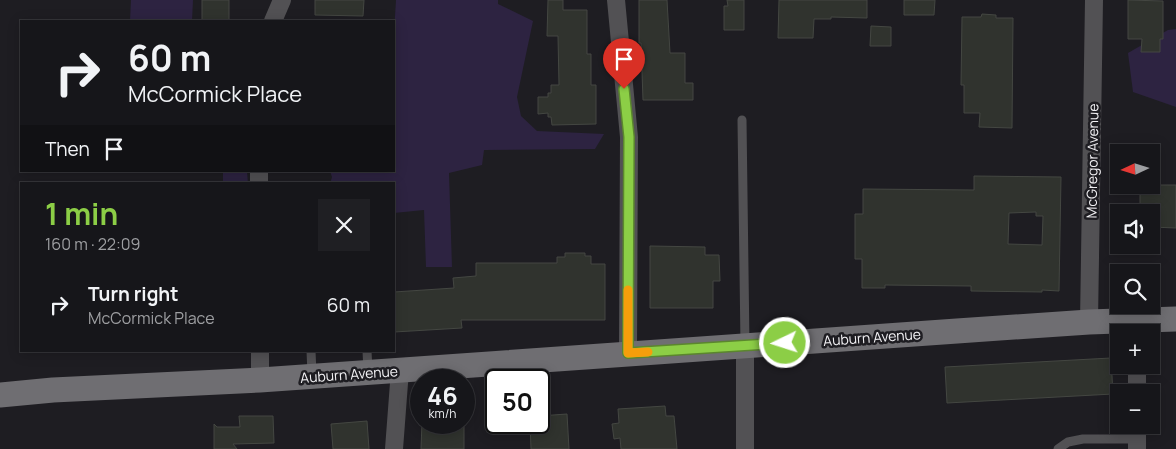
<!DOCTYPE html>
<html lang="en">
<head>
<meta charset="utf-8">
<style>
  body { margin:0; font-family:Manrope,sans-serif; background:#1f1f23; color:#f1f3f6; height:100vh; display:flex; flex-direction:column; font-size:19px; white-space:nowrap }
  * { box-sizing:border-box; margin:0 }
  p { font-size:16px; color:#9e9fa2 }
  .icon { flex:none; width:28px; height:28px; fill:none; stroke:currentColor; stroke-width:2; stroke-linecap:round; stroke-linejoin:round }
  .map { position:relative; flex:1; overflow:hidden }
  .panel { position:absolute; left:20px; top:182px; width:375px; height:170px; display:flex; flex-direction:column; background:#16161a; border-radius:0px; box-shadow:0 2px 12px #0003,0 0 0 1px #353539 }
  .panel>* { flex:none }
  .banner { position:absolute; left:20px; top:20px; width:375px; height:152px; border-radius:0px; box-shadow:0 2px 12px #0003,0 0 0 1px #353539; background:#16161a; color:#f1f3f6; overflow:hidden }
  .needle { width:32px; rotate:266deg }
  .buttons { position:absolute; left:1110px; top:144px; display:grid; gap:10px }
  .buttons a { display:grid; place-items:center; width:50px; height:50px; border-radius:0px; background:#16161a; box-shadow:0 2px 12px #0003,0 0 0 1px #353539; font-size:25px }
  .speed { position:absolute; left:410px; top:369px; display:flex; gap:10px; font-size:25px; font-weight:700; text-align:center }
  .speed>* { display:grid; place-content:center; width:65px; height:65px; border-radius:50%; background:#16161a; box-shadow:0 2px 12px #0003,0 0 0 1px #353539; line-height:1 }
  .speed small { font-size:12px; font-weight:400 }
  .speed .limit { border:2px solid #111; border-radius:8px; background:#fff; color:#111 }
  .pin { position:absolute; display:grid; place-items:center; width:42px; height:42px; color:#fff; margin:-51px -21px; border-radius:50% 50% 50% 0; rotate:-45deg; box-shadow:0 0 5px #0007 }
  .pin .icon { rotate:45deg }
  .me { position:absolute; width:55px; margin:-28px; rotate:266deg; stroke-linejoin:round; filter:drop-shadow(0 0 4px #0008) }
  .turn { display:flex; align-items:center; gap:18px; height:105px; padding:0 25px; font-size:22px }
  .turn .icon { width:65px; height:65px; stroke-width:2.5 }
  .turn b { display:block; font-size:35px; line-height:42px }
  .then { display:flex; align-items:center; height:48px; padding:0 25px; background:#0003; gap:10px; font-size:19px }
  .round { display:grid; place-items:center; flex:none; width:52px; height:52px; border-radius:0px; background:#1f1f23 }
  .head { display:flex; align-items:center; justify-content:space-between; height:85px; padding:0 25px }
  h1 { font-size:30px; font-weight:700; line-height:38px; color:#8cce46 }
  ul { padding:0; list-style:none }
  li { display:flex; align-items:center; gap:15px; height:75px; padding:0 25px }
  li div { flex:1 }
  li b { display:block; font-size:19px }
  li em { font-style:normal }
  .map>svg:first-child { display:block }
</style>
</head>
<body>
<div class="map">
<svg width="1176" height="449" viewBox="0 0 1176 449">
  <rect width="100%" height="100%" fill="#1e1d22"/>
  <g fill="#2d2341">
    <path d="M131,0H193L192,21H130Z"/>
    <path d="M396,0H498V4L533,21L517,97L521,116L537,131L604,134L595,149L484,150L482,165L449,173L452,267H426L424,210L394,213V184H330L332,177L330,171H394V33Z"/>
    <path d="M1176,29V107L1133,92L1128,53L1168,30Z"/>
    <path d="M223,171H247L248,184H223Z"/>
  </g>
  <g fill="#30332e" stroke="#444742" fill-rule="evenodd">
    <rect x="202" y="0" width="27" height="21"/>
    <path d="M315,0H364L363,16L315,15Z"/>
    <path d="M548,0H563V10H587V54H591V85H596V124L552,125L551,117H548V113L538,114V97H548V93H551V85H559L558,36H547Z"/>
    <path d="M639,0H667L670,53H685V83H693V100H643L641,43H639Z"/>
    <path d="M727,0H744V30H724V6H728Z"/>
    <path d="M779,0H867V18L831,17V19H814L813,38H778Z"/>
    <path d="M904,0H935L934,15H904Z"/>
    <path d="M1128,0L1163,1V39H1160V52H1141L1142,39H1128Z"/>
    <path d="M982,14L996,15V18H1013L1012,128L979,127L980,113H964V85H961L962,17H981Z"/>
    <path d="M871,26L891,27V46H870Z"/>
    <path d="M974,176L1061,177L1059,291L1042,290V292L971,291V286L885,285V288H862V259H855V214H863V189L974,190ZM1036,212V216H1043L1042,245L1008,244L1009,213Z"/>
    <path d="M1140,185H1176V228L1151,227V212H1140Z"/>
    <path d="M650,246L705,247V255H719L720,281H713V308H650Z"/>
    <path d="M565,253H585V256H591V264H605V320H461L462,328L394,332V292L454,288L453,278L476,276V263H557V257H565Z"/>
    <path d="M1111,358L1113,394L947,403L945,367Z"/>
    <path d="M665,406L666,416H674L677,449H621L620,438L614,439L612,424L619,423L618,409Z"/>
    <path d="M567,414L569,449H531L530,422H539V416Z"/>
    <path d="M239,416H273L274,443L233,444L237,449H214V424L217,427H240Z"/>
    <path d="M367,421L369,449H333L331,424Z"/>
    <path d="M422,422H464V449H421Z"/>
  </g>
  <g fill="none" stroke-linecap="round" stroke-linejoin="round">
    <g stroke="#525154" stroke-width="9">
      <path d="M742,120L745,345"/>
      <path d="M311,351L312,374"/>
      <path d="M367,351L368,371"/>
      <path d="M1058,449L1068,442L1083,439H1137"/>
    </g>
    <g stroke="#525154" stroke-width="18">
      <path d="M616,0L629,137L628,353"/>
      <path d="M273,21L282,0"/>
      <path d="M259,171V184"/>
      <path d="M1089,322L1094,0"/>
      <path d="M260,351V380"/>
      <path d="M1137,392V365"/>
      <path d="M1137,425V449"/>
      <path d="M394,449L400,370"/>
      <path d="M745,449V346"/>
    </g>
    <path stroke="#6f6e72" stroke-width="25" d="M0,395L53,390L260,380L957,331L1089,322L1176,319"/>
  </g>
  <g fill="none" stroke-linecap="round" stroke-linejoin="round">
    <g stroke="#5b862e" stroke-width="12">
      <path id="route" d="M624,89L629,137L628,353L785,343"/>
    </g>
    <use href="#route" stroke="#8cce46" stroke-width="9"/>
    <path stroke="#f59e0b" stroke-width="9" d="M628,290V353L648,352"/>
  </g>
  <g text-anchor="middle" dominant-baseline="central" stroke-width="5" stroke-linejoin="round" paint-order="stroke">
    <g font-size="14" fill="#f2f1f4" stroke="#1e1d22">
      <text transform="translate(1092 161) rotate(-89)">McGregor Avenue</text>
      <text transform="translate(872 337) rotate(-4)">Auburn Avenue</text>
      <text transform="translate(349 374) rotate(-4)">Auburn Avenue</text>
    </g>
  </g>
</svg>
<div class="buttons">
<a><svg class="needle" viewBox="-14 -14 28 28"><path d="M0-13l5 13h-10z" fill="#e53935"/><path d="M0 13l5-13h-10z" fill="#9e9fa2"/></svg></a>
<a><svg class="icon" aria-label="sound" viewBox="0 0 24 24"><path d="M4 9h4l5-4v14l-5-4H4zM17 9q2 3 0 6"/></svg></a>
<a><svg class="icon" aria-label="search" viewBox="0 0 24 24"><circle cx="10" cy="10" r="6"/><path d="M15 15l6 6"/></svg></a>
<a>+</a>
<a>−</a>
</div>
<div class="speed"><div>46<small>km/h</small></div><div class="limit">50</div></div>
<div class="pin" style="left:624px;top:89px;background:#d93025"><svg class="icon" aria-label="arrive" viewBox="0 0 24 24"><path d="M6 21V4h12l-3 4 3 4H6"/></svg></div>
<svg class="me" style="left:785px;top:343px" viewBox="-20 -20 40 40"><circle r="17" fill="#8cce46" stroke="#fff" stroke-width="3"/><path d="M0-11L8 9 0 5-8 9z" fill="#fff"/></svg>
<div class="banner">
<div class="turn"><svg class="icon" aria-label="right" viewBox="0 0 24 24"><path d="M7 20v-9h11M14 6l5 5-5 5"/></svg><div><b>60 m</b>McCormick Place</div></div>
<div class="then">Then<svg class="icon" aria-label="arrive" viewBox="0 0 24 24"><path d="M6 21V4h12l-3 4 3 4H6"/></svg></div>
</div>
<section class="panel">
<div class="head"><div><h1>1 min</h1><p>160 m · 22:09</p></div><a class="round"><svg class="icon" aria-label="close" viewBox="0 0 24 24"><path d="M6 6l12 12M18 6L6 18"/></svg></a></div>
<ul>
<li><svg class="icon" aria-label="right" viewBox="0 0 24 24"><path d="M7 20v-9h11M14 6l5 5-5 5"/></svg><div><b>Turn right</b><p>McCormick Place</p></div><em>60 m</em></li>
</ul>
</section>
</div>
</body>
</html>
